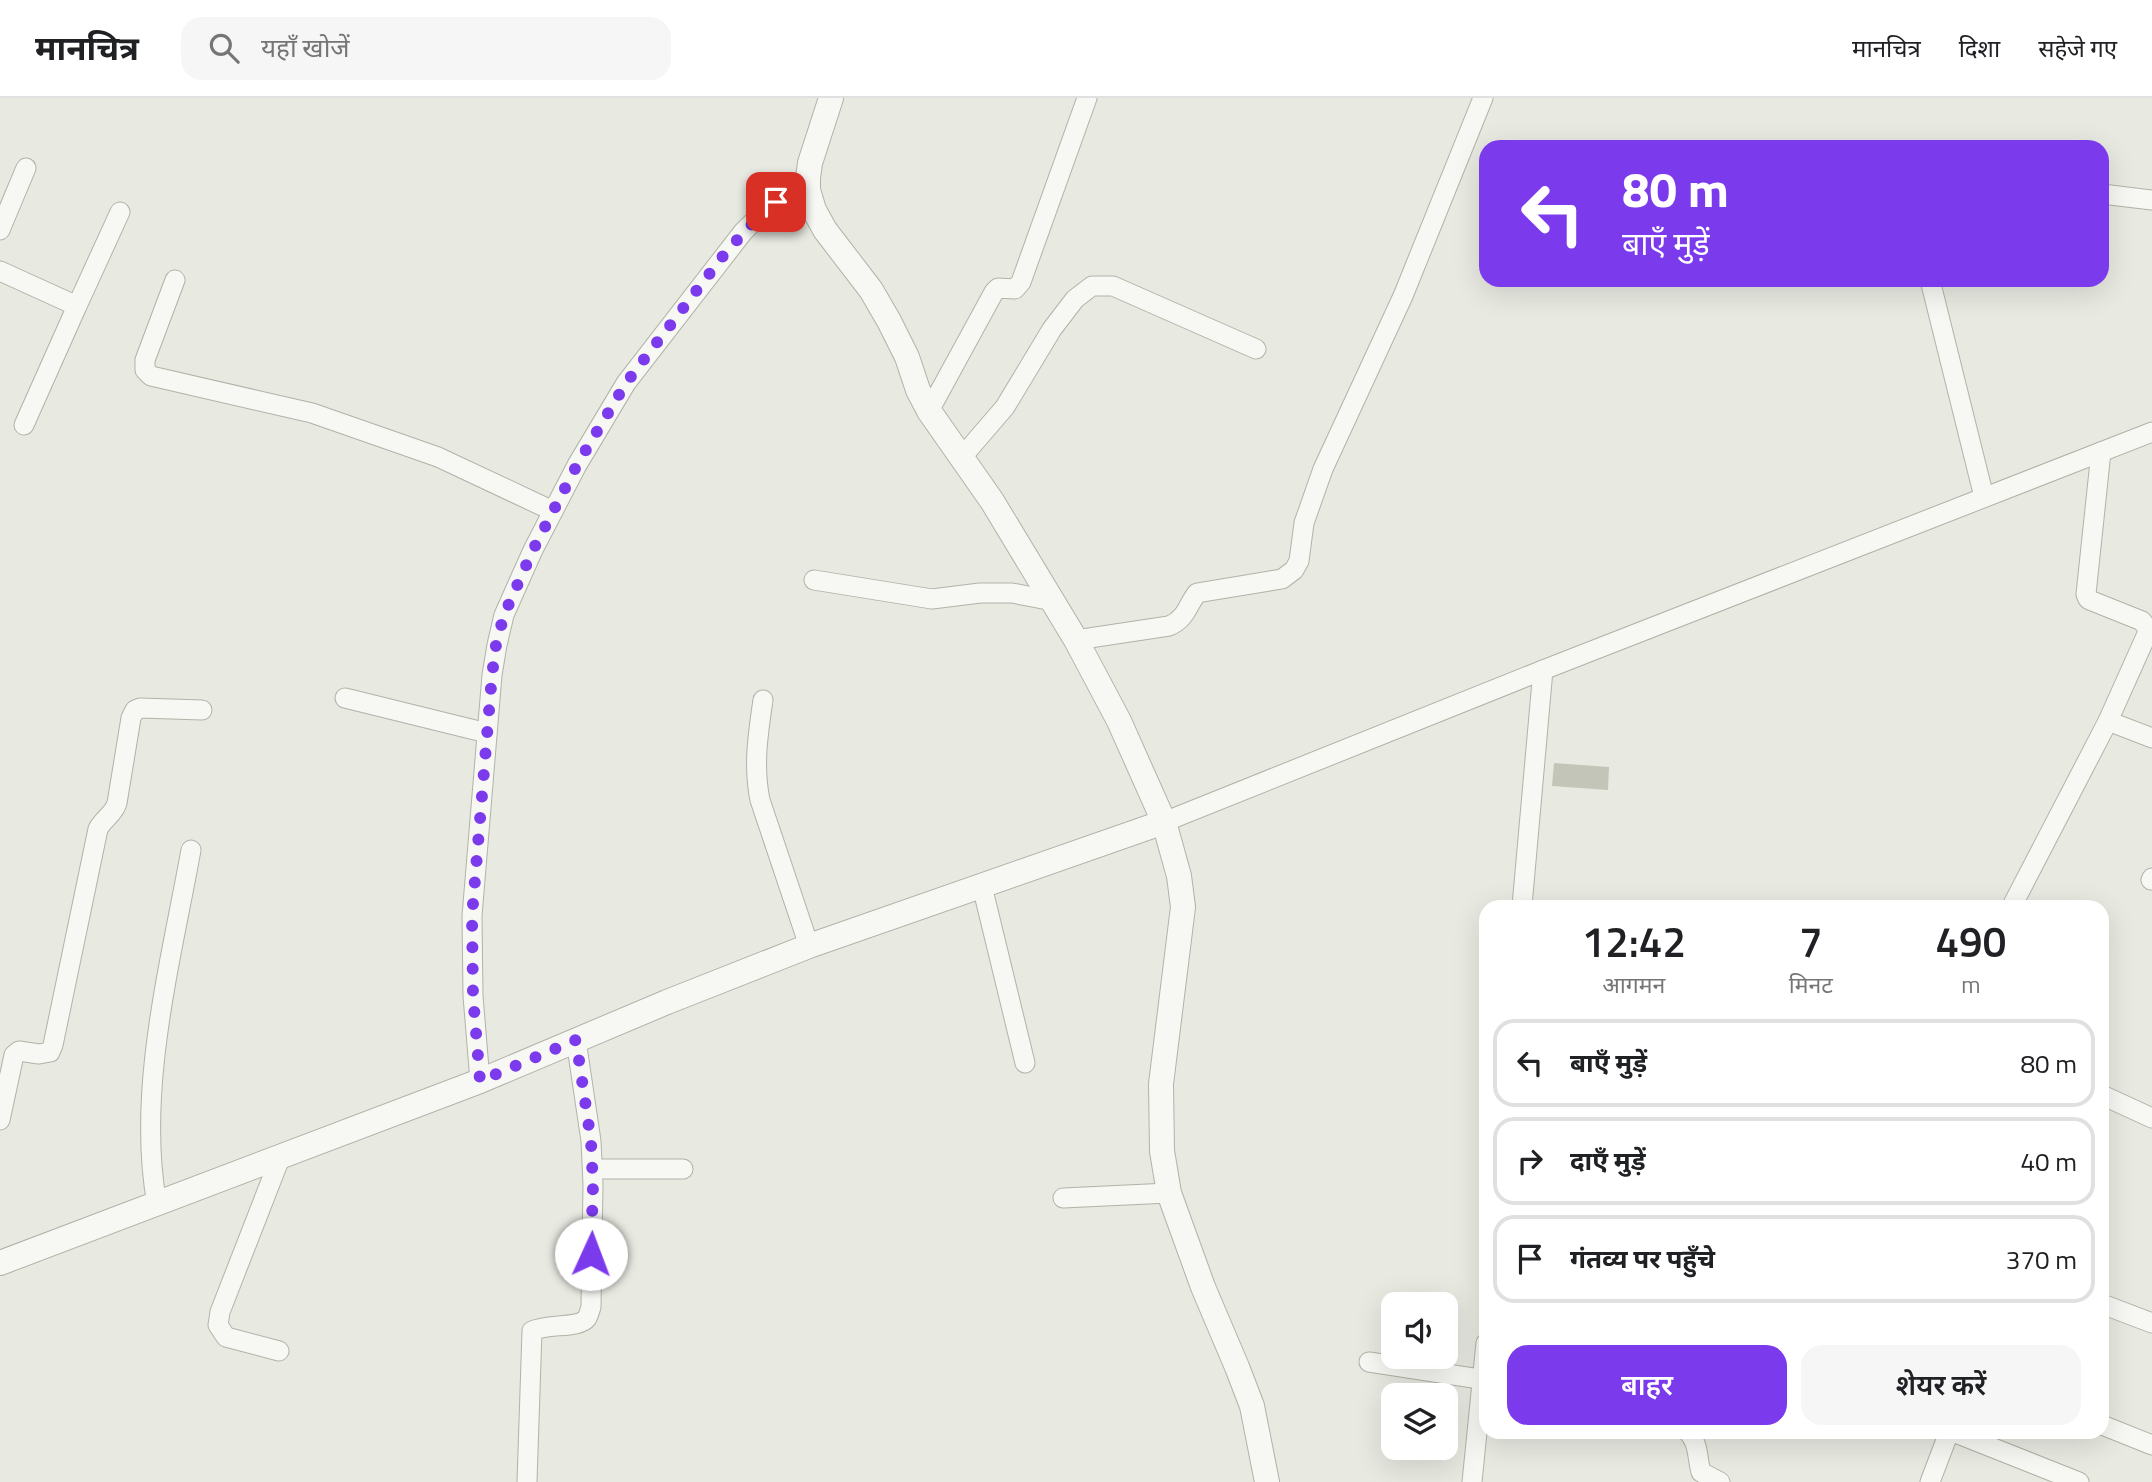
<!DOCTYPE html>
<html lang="hi">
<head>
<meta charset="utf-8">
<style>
  body { margin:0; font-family:"Titillium Web","Noto Sans Devanagari",sans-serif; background:#f6f6f6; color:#202124; height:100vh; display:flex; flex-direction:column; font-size:26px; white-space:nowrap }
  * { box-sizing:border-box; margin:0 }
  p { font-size:23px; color:#757577 }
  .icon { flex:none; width:38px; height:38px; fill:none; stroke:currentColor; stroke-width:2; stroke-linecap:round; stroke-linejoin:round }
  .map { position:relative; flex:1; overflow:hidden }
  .panel { position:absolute; left:1479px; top:802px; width:630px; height:539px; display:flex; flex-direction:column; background:#fff; border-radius:21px; box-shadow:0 7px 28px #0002 }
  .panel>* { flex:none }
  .top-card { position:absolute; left:1479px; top:42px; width:630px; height:147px; border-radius:21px; box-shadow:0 7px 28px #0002; background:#7c3aed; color:#fff; overflow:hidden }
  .tools { position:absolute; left:1381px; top:1194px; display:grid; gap:14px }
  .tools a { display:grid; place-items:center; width:77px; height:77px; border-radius:14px; background:#fff; box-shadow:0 7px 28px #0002; font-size:35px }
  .pin { position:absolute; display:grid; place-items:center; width:60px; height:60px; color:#fff; margin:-30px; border-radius:14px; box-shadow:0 4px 10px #0006 }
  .me { position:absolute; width:77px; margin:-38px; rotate:2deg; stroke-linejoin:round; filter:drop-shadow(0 0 5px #0008) }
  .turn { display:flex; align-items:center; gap:24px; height:147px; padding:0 28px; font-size:32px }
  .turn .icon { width:91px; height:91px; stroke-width:2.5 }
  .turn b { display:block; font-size:49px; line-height:60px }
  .eta { display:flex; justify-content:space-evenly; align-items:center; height:119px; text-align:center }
  .eta b { font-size:42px; font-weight:600; line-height:49px }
  .button { display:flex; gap:14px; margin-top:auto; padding:14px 28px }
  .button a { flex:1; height:80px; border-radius:21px; background:#7c3aed; color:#fff; font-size:28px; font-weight:600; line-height:80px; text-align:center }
  .button a+a { background:#f6f6f6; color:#202124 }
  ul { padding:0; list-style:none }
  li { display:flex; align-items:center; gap:21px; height:88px; margin:0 14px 10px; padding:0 14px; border:4px solid #e0e0e0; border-radius:21px }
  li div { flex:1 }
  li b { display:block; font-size:26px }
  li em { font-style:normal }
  header { display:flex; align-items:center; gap:42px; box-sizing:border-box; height:98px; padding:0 35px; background:#fff; border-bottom:2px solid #e0e0e0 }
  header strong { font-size:33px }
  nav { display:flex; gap:38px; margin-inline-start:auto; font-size:24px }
  .search { width:490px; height:63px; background:#f6f6f6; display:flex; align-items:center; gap:18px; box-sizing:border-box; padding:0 24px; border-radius:21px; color:#757577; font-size:26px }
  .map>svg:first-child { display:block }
</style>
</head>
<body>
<header>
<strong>मानचित्र</strong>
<div class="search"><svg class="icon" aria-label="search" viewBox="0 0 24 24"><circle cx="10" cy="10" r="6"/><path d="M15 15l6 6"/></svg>यहाँ खोजें</div>
<nav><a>मानचित्र</a><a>दिशा</a><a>सहेजे गए</a></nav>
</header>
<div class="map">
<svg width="2152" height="1384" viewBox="0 0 2152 1384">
  <rect width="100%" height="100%" fill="#e8e9e1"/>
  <path fill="#c3c5b9" d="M1554,665L1609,669L1608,692L1552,688Z"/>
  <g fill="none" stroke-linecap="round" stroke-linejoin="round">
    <g stroke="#b1b3a7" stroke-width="21">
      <g id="minor">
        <path d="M2102,96L2152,102"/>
        <path d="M0,132L26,70"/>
        <path d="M0,173L77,208L120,114"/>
        <path d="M175,182L145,262V272L151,278L312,315L438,359L553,413"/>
        <path d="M1930,182L1984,399"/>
        <path d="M929,313L994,194L998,190L1015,191L1021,184L1087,0"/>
        <path d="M24,327L77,208"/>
        <path d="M962,359L1005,309L1052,231L1075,201L1092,188H1113L1256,251"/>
        <path d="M814,482L932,501L980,495H1012L1053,503"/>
        <path d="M1076,542L1169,528C1186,521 1187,508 1197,495L1282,481L1294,472L1299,463L1304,425L1323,371L1403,198L1483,0"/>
        <path d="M345,600L487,635"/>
        <path d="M763,602C758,636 753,668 760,702L809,848"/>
        <path d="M2108,623L2152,640"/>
        <path d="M1164,724L1543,572L2152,334"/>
        <path d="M2151,782L2152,780"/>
        <path d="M982,788L1025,965"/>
        <path d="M1522,808L1543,572"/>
        <path d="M2012,808L2108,623L2147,536L2148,531L2142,523L2092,503L2088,501L2086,496L2101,354"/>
        <path d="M480,983L473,898L472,818L492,577L497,547L504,517L533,452L577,367L626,285L743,134C766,111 776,102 808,92"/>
        <path d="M2102,997L2152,1020"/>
        <path d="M0,1022L14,957L19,953L39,956L50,954L53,947L98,731C104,720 114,716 117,705L131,620L135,612L140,610L202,612"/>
        <path d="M593,1071H683"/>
        <path d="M1063,1100L1169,1095"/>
        <path d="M157,1106C136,994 171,863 191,752"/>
        <path d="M2102,1206L2152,1225"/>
        <path d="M279,1253L226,1239L218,1227L220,1214L280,1060"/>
        <path d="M1369,1264L1486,1282"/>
        <path d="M2102,1327L2152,1347"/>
        <path d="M1688,1334C1699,1345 1697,1360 1701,1374L1720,1384"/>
        <path d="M1953,1334L2079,1384"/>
        <path d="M527,1384L532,1233C547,1225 579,1231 587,1220C589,1216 590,1212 591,1209L593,1087L591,1043L576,942"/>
        <path d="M1472,1384L1486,1245"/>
        <path d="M1930,1384L1949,1334"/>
      </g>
    </g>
    <g stroke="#b1b3a7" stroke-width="26">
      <g id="tertiary">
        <path d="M831,0L810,65L808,80V92L814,112L825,132L871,192L889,223L907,259L918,292L929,313L992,403L1076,542L1119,623L1164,724L1179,778L1183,809L1161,986L1162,1053L1169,1095L1203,1189L1237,1269L1252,1308L1267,1384"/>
        <path d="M0,1165L480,983L667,904L809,848L1164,724"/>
      </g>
    </g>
    <use href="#minor" stroke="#f7f7f3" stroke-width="19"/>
    <use href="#tertiary" stroke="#f7f7f3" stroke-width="24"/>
  </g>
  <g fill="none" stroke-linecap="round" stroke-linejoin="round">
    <path stroke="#7c3aed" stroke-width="12" stroke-dasharray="0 21.6" d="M591,1156L593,1087L591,1043L576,942L480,983L473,898L472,818L492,577L496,547L504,517L533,452L577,367L626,285L726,154L764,113L776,104"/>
  </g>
</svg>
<div class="tools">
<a><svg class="icon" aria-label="sound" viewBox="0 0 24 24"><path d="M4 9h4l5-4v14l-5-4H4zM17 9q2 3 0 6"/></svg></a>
<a><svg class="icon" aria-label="layers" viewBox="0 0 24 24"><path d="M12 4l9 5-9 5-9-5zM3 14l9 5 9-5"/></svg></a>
</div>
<div class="pin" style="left:776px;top:104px;background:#d93025"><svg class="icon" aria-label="arrive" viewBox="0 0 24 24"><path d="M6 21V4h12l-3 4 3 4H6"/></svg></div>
<svg class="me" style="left:591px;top:1156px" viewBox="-20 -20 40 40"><circle r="19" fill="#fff"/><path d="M0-13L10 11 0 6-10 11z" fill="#7c3aed"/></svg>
<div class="top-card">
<div class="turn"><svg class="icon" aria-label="left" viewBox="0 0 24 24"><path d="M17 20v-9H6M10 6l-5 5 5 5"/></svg><div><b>80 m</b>बाएँ मुड़ें</div></div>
</div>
<section class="panel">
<div class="eta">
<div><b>12:42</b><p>आगमन</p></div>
<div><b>7</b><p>मिनट</p></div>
<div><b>490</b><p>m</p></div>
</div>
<ul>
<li><svg class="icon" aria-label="left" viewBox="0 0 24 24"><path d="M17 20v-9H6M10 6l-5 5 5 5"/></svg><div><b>बाएँ मुड़ें</b></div><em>80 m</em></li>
<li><svg class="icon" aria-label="right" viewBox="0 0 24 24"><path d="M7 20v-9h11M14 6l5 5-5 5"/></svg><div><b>दाएँ मुड़ें</b></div><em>40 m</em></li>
<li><svg class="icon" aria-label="arrive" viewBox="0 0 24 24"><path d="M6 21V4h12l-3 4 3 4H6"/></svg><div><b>गंतव्य पर पहुँचे</b></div><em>370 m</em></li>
</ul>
<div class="button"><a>बाहर</a><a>शेयर करें</a></div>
</section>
</div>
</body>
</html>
